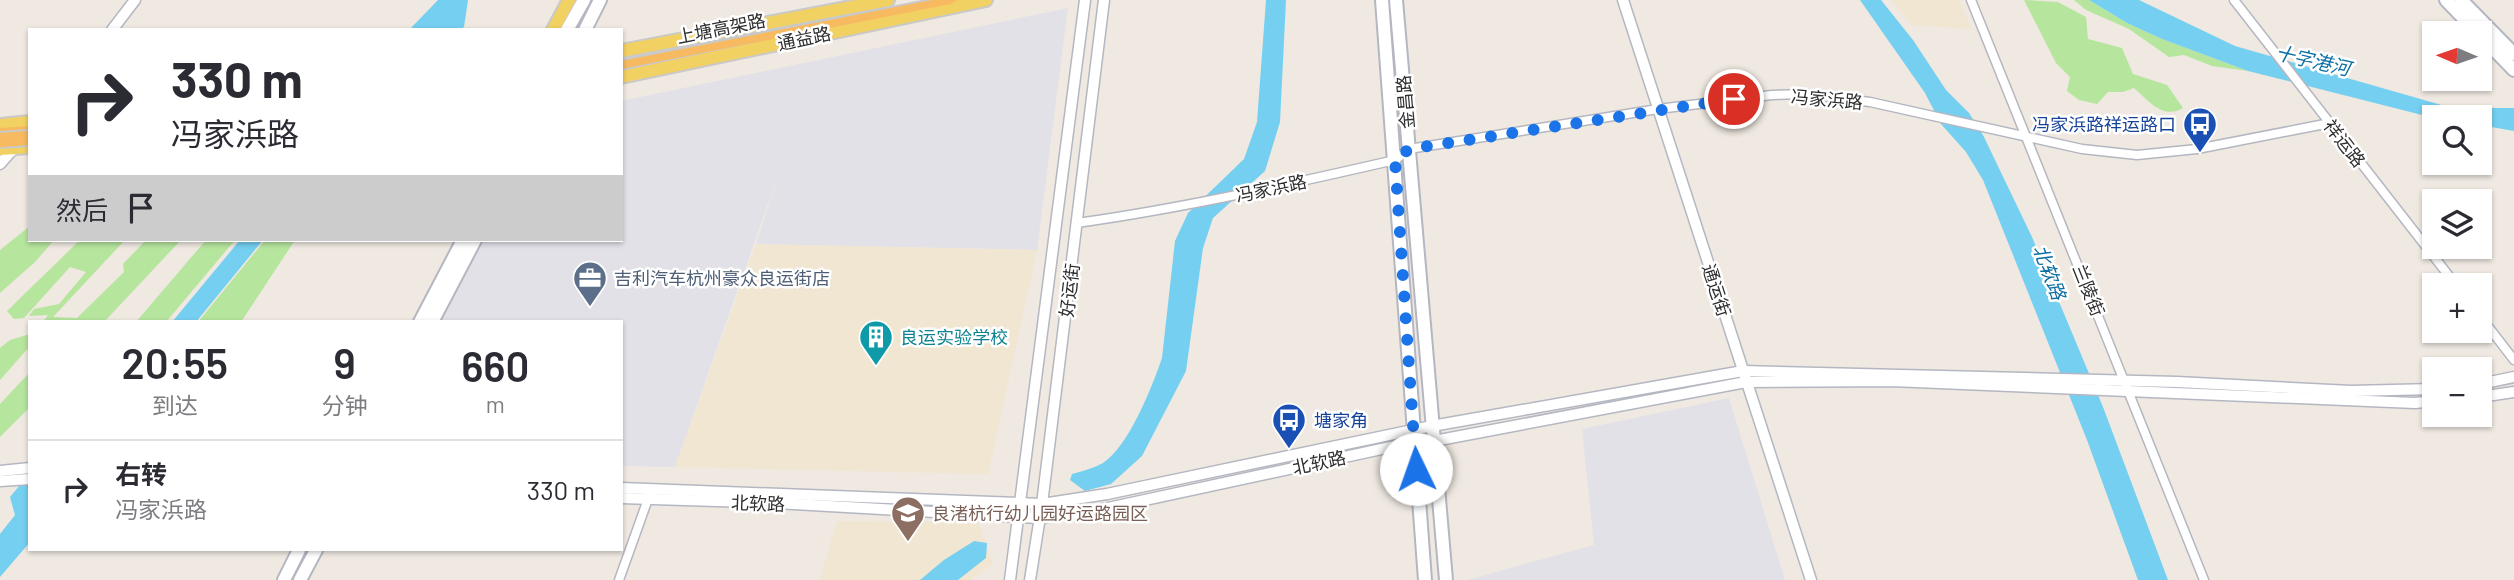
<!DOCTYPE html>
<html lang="zh">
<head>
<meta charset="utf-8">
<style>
  body { margin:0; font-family:Barlow,"Noto Sans SC",sans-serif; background:#f7f7f7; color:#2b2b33; height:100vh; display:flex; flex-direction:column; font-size:26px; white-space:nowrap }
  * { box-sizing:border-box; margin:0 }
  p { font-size:23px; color:#7c7c81 }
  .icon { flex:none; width:38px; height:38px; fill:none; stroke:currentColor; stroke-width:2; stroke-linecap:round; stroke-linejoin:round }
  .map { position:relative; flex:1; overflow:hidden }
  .sheet { position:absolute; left:28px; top:320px; width:595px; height:231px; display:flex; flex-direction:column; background:#fff; border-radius:0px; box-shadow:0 2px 5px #0004 }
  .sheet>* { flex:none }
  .hud { position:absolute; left:28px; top:28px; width:595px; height:214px; border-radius:0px; box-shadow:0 2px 5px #0004; background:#fff; color:#2b2b33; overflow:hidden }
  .needle { width:46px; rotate:272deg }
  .tools { position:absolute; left:2422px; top:21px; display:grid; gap:14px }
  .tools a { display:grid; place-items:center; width:70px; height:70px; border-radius:0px; background:#fff; box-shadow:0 2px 5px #0004; font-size:35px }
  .pin { position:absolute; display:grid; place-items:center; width:60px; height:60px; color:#fff; margin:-30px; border:4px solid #fff; border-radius:50%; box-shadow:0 2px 7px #0007 }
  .me { position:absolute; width:77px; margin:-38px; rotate:357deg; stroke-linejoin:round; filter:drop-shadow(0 0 5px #0008) }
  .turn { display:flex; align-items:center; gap:24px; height:147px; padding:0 28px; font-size:32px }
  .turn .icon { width:91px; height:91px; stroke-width:2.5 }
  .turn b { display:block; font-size:49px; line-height:60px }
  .then { display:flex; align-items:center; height:66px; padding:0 28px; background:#0003; gap:14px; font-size:26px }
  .eta { display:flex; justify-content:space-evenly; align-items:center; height:119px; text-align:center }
  .eta b { font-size:42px; font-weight:600; line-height:49px }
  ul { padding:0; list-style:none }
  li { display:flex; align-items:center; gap:21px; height:98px; padding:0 28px; border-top:2px solid #e1e1e2 }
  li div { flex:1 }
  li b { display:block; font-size:26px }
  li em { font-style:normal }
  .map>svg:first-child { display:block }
</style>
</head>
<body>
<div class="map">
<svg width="2514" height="580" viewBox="0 0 2514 580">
  <rect width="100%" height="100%" fill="#efe9e1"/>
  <g fill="#e3e1e8">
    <path d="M1068,8L1037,250L756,244L780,170L675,467L621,466V322H440L482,240H621V101Z"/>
    <path d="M1729,398L1785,580H1467L1594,545L1582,429Z"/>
  </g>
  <g fill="#f0e6d1">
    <path d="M1892,0H1959L1971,29L1911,25Z"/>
    <path d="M756,244L1037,250L988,474L675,467Z"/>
    <path d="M837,521L978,522L993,564L970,580H820Z"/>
  </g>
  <g fill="#b6e59e">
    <path d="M2024,0L2058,2L2086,17L2088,39L2122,48L2133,74L2167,85L2183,108C2163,120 2149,101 2134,88L2123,92H2108L2097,104L2079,100L2067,91L2070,77L2056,63Z"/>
    <path d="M2074,0H2089L2127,23L2162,39L2248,71L2212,66L2184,55L2169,57L2129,29L2086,10Z"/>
    <path d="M30,226V240H54L35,262L0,293V250Z"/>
    <path d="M80,240H125L53,317L77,318L124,272L123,264L146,240H181L104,322H43L48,315L29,316L34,309L59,304L86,272L70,267L24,318L14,319L7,311Z"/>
    <path d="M206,240H235L166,322H136Z"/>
    <path d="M265,240H295L241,322H198Z"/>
    <path d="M30,334V346L0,380V348L10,340Z"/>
    <path d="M30,372V407L0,437V404Z"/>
  </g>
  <g fill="#75cff0">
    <path d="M438,0H468L464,27L458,30H409Z"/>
    <path d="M1266,0H1286L1280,122L1265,171L1213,218L1203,248L1186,371L1142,456L1111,484L1085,491L1070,480L1072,474C1083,471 1094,468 1103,463C1129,446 1152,387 1162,358L1175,241L1188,213L1244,159L1257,122Z"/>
    <path d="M1860,0H1881L1913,40L1946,90L1969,113L1983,135L2032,237L2103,407L2168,580H2138L2087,440L1983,180L1966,152L1941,124L1925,93Z"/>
    <path d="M2089,0H2139L2235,46L2452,108H2514V131L2480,125V117L2434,118L2248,71L2162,39L2127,23Z"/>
    <path d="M240,240H263L196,322H172Z"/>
    <path d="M30,473V542L0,577V534L15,515L10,497Z"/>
    <path d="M974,541L987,543L986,558L958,580H920L944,560Z"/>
  </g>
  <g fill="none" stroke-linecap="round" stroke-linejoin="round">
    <g stroke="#b4b7c1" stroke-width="11">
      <g id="minor">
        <path d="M1971,0L2204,580"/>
        <path d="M2234,0L2456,285"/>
        <path d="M1077,223C1184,208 1290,184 1395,160L1409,149L1658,109L1772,95L1806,94L1870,102L2082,149L2137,155L2197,149L2330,123"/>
        <path d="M2480,316L2514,360"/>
        <path d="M619,580L648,499"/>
      </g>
    </g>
    <g stroke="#b4b7c1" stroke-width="13">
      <g id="tertiary">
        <path d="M1623,0L1811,580"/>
        <path d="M112,30L135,0"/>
        <path d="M0,164L16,146"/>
        <path d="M2480,384L2514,377"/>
        <path d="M2480,397L2514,392"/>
        <path d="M0,471L30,468"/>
        <path d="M0,481L30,479"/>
        <path d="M621,488L1042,504L1107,494L1432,426L1743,371L2177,382L2351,391L2434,389"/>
        <path d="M621,498L776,503L1038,518L1094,511L1414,442L1434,441L1746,382L1892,381L2415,403L2434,401"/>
        <path d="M1010,580L1085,0"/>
        <path d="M1030,580L1042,504L1104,0"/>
      </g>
    </g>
    <g stroke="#b4b7c1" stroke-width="16">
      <g id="secondary">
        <path d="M1382,0L1425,580"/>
        <path d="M1396,0L1446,580"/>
        <path d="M2446,0L2478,33"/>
        <path d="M2461,0L2514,54"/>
        <path d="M567,30L584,0"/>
        <path d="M585,30L600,0"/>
        <path d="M2480,35L2514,70"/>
        <path d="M420,322L463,240"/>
        <path d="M432,322L475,240"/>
        <path d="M284,580L299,550"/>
        <path d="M300,580L316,550"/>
      </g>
    </g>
    <g stroke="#c9c9c9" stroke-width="16">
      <g id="primary">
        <path d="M553,30L569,0"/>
        <path d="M621,51L888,0"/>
        <path d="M621,77L986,0"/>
        <path d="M0,125L30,122"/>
        <path d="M0,149L30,147"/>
      </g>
    </g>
    <g stroke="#c9c9c9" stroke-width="4">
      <g id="trunk">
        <path d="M932,0H957L951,4L621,69V61Z"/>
        <path d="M30,126V134L0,136V128Z"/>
      </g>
    </g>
    <use href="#minor" stroke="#fff" stroke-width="8"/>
    <use href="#tertiary" stroke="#fff" stroke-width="10"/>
    <use href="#secondary" stroke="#fff" stroke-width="12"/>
    <use href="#primary" stroke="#f2d163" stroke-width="12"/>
    <use href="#trunk" fill="#f8ba60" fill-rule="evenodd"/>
    <g stroke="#c9c9c9" stroke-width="18" stroke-linecap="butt">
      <path id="trunk-bridge" d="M0,140L30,138"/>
    </g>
    <use href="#trunk-bridge" stroke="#f8ba60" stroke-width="14"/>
  </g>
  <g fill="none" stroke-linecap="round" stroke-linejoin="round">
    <path stroke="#1a73e8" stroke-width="12" stroke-dasharray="0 21.6" d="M1416,469L1395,160L1409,149L1734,99"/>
  </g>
  <defs>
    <g id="bus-pin" transform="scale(1.75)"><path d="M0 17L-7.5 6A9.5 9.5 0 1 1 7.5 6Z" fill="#1a4fb4" stroke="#fff"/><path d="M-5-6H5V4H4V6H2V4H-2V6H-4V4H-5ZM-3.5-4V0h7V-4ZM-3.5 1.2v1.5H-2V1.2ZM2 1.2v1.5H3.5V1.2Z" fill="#fff"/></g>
    <g id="office-pin" transform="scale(1.75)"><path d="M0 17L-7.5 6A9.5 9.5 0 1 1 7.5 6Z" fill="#5c6f8a" stroke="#fff"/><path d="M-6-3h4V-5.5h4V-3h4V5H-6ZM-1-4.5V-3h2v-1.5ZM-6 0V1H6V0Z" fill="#fff"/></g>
    <g id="building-pin" transform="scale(1.75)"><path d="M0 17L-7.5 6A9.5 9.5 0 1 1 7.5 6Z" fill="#0f9aa8" stroke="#fff"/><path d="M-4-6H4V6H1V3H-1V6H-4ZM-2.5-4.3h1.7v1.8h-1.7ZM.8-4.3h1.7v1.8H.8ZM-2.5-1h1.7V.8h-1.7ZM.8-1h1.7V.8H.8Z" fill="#fff"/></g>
    <g id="school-pin" transform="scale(1.75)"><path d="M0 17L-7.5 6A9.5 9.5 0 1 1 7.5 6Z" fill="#8d6e63" stroke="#fff"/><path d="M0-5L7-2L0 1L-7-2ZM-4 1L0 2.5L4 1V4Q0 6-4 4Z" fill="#fff"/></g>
  </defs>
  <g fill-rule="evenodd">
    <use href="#bus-pin" x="2200" y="124"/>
    <use href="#office-pin" x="590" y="278"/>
    <use href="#building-pin" x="876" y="337"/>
    <use href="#bus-pin" x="1289" y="420"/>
    <use href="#school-pin" x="908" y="513"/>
  </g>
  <g text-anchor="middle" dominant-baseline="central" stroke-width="5" stroke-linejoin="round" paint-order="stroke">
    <g font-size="18" fill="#2e2e2e" stroke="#fff">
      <text transform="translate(721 28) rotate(-11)">上塘高架路</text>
      <text transform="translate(804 38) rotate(-12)">通益路</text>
      <text transform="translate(1827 99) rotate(5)">冯家浜路</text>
      <text transform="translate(1405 102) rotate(-95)">金昌路</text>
      <text transform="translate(2345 143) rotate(52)">祥运路</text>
      <text transform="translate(1271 188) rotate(-12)">冯家浜路</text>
      <text transform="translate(1069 290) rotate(-83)">好运街</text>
      <text transform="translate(1717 290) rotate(72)">通运街</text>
      <text transform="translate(2089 290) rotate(68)">兰陵街</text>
      <text transform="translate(1319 462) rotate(-12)">北软路</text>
      <text transform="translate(758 503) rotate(2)">北软路</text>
    </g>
    <g font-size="18" fill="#164399" stroke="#fff" text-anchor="end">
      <text x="2176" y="124">冯家浜路祥运路口</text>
      <text x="1314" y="420" text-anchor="start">塘家角</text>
    </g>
    <g font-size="18" fill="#4e5e75" stroke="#fff" text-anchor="start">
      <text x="614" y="278">吉利汽车杭州豪众良运街店</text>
    </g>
    <g font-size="18" fill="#0d838f" stroke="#fff" text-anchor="start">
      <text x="900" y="337">良运实验学校</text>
    </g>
    <g font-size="18" fill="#785e54" stroke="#fff" text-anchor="start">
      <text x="932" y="513">良渚杭行幼儿园好运路园区</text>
    </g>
    <g font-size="19" font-style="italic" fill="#0d6fa3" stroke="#fff">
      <text transform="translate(2313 60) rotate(13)">十字港河</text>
      <text transform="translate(2050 272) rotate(69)">北软路</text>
    </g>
  </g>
</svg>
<div class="tools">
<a><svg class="needle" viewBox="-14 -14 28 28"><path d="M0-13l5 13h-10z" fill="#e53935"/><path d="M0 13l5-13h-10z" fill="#7c7c81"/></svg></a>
<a><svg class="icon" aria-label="search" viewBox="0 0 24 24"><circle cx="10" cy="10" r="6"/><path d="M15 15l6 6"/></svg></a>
<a><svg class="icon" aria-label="layers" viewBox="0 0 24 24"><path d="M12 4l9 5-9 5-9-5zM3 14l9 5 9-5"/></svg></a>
<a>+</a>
<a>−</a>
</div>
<div class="pin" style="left:1734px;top:99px;background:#d93025"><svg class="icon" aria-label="arrive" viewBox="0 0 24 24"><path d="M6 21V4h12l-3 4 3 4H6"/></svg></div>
<svg class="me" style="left:1416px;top:469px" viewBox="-20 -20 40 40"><circle r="19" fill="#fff"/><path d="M0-13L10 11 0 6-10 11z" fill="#1a73e8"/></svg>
<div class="hud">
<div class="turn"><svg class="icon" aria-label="right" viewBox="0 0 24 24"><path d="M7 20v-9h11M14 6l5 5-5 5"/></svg><div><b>330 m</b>冯家浜路</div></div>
<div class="then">然后<svg class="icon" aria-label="arrive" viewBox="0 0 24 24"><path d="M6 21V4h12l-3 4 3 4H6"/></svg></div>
</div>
<section class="sheet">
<div class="eta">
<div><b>20:55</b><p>到达</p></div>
<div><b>9</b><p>分钟</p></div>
<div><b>660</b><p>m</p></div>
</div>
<ul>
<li><svg class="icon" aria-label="right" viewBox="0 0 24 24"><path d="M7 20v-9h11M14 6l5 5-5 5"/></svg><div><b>右转</b><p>冯家浜路</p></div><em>330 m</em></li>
</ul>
</section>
</div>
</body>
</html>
